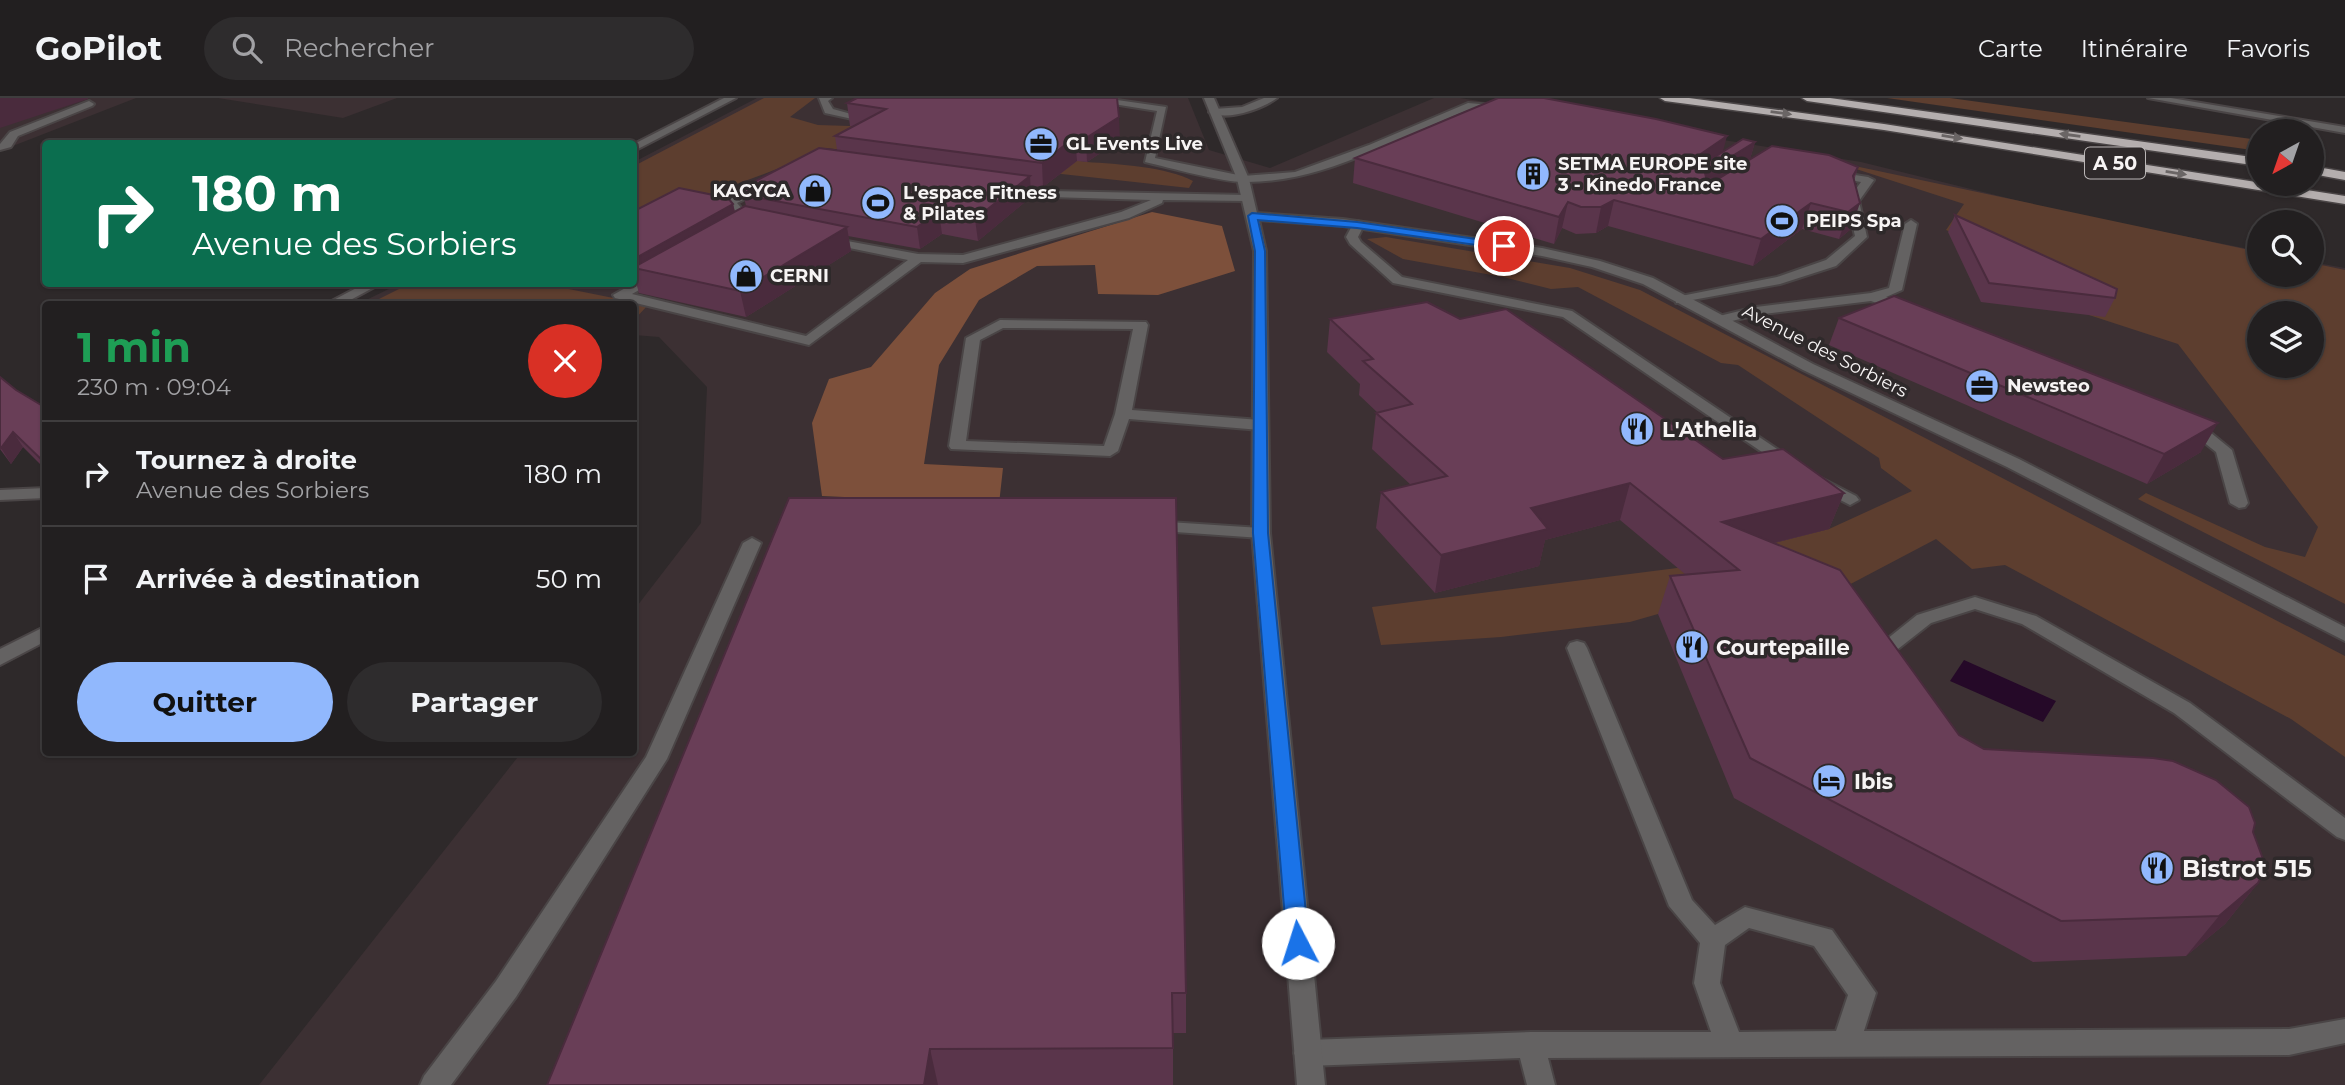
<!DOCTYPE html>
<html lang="fr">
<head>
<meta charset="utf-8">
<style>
  body { margin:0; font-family:Montserrat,sans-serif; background:#2e2c2d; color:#f1f3f6; height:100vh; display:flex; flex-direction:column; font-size:26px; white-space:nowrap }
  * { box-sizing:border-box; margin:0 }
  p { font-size:23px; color:#a2a2a5 }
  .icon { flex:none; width:38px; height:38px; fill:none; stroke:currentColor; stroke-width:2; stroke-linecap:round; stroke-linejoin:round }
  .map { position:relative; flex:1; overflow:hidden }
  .drawer { position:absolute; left:42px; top:203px; width:595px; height:455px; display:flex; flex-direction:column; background:#221f20; border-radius:7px; box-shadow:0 2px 5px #0004,0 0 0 2px #3f3d3e }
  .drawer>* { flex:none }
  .guide { position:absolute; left:42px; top:42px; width:595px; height:147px; border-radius:7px; box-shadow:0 2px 5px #0004,0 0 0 2px #3f3d3e; background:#0b6e4f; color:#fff; overflow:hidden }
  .needle { width:46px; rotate:220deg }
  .buttons { position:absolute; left:2247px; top:21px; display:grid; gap:14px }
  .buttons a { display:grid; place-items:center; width:77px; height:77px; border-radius:50%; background:#221f20; box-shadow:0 2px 5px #0004,0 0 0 2px #3f3d3e; font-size:35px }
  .pin { position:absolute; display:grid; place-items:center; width:60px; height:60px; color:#fff; margin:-30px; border:4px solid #fff; border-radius:50%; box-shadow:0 2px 7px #0007 }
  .me { position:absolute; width:77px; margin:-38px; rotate:355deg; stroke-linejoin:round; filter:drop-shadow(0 0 5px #0008) }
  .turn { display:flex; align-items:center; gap:24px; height:147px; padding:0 35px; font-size:32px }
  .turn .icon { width:91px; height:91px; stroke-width:2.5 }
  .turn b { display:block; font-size:49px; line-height:60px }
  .round { display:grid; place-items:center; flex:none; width:74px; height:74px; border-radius:37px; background:#2e2c2d }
  .head { display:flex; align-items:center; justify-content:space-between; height:119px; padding:0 35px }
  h1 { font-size:42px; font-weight:700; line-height:52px; color:#1e9e55 }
  .cta { display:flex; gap:14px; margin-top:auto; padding:14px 35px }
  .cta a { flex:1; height:80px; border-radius:42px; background:#91b8fd; color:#111; font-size:28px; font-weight:700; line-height:80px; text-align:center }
  .cta a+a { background:#2e2c2d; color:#f1f3f6 }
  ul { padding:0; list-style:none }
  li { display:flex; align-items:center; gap:21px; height:105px; padding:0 35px; border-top:2px solid #3f3d3e }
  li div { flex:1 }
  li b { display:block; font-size:26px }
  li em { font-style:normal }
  header { display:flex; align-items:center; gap:42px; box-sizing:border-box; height:98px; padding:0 35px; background:#221f20; border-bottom:2px solid #3f3d3e }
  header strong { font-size:33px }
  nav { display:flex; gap:38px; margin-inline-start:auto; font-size:24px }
  .search { width:490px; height:63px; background:#2e2c2d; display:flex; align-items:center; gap:18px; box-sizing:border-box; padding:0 24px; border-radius:38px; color:#a2a2a5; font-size:26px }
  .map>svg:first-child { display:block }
</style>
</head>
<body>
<header>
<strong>GoPilot</strong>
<div class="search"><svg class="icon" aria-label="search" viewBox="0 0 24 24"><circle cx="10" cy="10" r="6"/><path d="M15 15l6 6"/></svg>Rechercher</div>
<nav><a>Carte</a><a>Itinéraire</a><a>Favoris</a></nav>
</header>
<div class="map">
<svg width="2345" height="987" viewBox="0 0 2345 987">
  <rect width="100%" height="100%" fill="#2e292a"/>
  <g fill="#3c3033" fill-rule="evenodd">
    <path d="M0,0H136L0,53Z"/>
    <path d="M218,0H397L343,20Z"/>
    <path d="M757,0H1188L1209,52L1270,70L1434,0H1460L1861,64L2077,117L2259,153V177H2312V164L2345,170V987H259L521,655L634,654V512L701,425L707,289L659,239L634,237V206H358L399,186H634V64ZM2259,215H2312V268H2259Z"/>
  </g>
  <g fill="#5d3e2f" fill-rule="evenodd">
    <path d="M764,0H815L790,19L818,27L850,28L1087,64C1117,66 1168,69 1193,83L1189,90L826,50C763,80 696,97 634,127V68Z"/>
    <path d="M1887,0H1950L2259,42V53Z"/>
    <path d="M1775,51L2259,154V177H2312V165L2345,172V506L2138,401L2146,395L2265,449L2305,459L2318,429L2178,246L2089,217L2064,186L2021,161L1946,132L1964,106L1853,70ZM2259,215H2312V268H2259Z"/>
    <path d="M1386,139L1570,170L1640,192L2345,558V659L2291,621L2005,467L1972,471L1936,441L1843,490L1658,516L1630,524L1501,539L1381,547L1372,509L1677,470L1829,431L1912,393L1881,370L1879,360L1738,267L1721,265L1578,189L1551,191L1503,179L1403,161L1367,141Z"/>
    <path d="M409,186H544L648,207L634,222V206H369Z"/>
  </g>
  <path fill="#7d503b" d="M1152,114L1222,128L1235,173L1158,197L1098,196L1095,167L1037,168L979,202L939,267L924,366L1003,370L999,406L822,398L812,325L829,281L871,269L935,195L970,171Z"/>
  <path fill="#250928" d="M1964,562L2056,603L2043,624L1950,583Z"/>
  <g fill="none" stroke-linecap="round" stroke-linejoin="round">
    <g stroke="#4a4546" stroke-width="4">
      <g id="service">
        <path d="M819,0H832L828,3L833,11L862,19L857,22L825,15Z"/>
        <path d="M1076,0H1103L1166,9L1155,60L1243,78L1295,74L1369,47L1468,5L1504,8L1509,11C1498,19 1481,7 1468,12C1396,40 1324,85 1245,84C1220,84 1171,70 1145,64L1157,13Z"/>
        <path d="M1264,0H1277C1262,11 1226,24 1209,14L1214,11L1242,9Z"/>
        <path d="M2148,0H2171L2345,29V35Z"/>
        <path d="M89,3L94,6L92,8L18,38L11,49L0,52V46L10,34Z"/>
        <path d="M1829,73L1868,79L1874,82L1859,103L1867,139L1836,168L1780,186L1676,205V199L1777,179L1826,162L1855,138L1847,103L1861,84L1825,78L1823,76Z"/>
        <path d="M763,85L773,87L737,105L752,122L763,127L757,131L744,128L724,104Z"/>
        <path d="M1007,87L1050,93L1247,97L1253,100L1247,103L1163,102L1162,105L1129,120L963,165L921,164L809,247L615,200L613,197L657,172L664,176L662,179L632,196L806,238L908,162L820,144V138L918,156L963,157L1121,114L1151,102L1050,99L1003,92V88Z"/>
        <path d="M1911,122L1917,126L1902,192L1886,199L1912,208V214H1902L1871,203L1756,217L1720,226L1713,222L1715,219L1756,209L1871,195L1889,190L1905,126Z"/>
        <path d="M1358,123L1364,127L1358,139L1361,144L1402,179L1572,213L1801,367L1793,372L1787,371L1563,219L1393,185L1350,146L1346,139L1354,124Z"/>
        <path d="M1000,222L1146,224L1148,227L1132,312L1260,322L1268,327L1260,332L1129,321L1118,353L1110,358L951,351L949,348L966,240ZM1003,230L1133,231L1115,316L1104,348L966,343L980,242Z"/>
        <path d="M2188,319L2194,321L2232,352L2248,405L2245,409L2239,410L2230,405L2216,354L2182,327L2180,324Z"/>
        <path d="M1821,380L1856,398L1859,402L1850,407L1815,389L1812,385Z"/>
        <path d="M1153,423L1261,430L1270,435L1261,440L1147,432L1144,428Z"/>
        <path d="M752,440L761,445L667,661L516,899L451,987H420L424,978L496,883L646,659L743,445Z"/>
        <path d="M1975,499L2036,518L2190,605L2345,720V742L2337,739L2174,615L2022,526L1975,511L1931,525L1884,562H1870L1867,557L1917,517Z"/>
        <path d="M1577,543L1584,545L1587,550L1692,802L1715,827L1745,809L1832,832L1876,895L1864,933L2289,931L2345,921V945L2289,957L1548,960L1555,987H1527L1520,960L1308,968L1298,964L1294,955L1298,946L1308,942L1531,934H1711L1694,885L1700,845L1669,808L1567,550L1570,545ZM1749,830L1814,848L1848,897L1836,933L1739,934L1720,885L1725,847Z"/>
      </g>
    </g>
    <g stroke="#4a4546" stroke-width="4">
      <g id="minor">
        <path d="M724,0H736L634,53V46Z"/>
        <path d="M1204,0H1214L1249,81L1257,115L1343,121L1542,150L1600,163L1653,180L1813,266L2019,361L2345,529V543L2007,369L1803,272L1643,186L1592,169L1542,158L1343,128L1259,122L1266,153L1270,435L1325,987H1297L1252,435L1254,153L1237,81Z"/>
        <path d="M364,186H380L343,206H326Z"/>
        <path d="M46,390V400L0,402V392Z"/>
        <path d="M46,528V543L0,567V551Z"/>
      </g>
    </g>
    <g stroke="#4a4546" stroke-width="3">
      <g id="motorway">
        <path d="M1660,0H1689L1884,26L2345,98V106L1884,32L1665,3Z"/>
        <path d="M1802,0H1830L2259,60V68L1807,3Z"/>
        <path d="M2312,68L2345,74V82L2312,76Z"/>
      </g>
    </g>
    <use href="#service" fill="#646262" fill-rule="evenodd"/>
    <use href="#minor" fill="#646262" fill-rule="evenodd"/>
    <use href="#motorway" fill="#b4aeae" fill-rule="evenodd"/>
  </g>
  <g fill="#5a354b">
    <path d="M847,5L1120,42L1087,64L1077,63L1043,89L1031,88V99L978,143L942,136L920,151L848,138L851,153L746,219L639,195L635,181L634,182V113L733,106L735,114L746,108L742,90L837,52L835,38L853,28H850Z"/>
    <path d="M1755,44L1750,61L1858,69L1854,83L1851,131L1839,141L1802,131L1753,168L1608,128L1596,135L1576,136L1562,130L1554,146L1353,85L1355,60L1723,54Z"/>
    <path d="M1955,117L2115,200L2105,219L1981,204L1948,134Z"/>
    <path d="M595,186H628L619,191Z"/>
    <path d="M1839,220L2201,354L2147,386L1829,247Z"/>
    <path d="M1330,221L1723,361L1844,395L1829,431L1774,445L1959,637L1984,651L2253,734L2258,785L2225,826L2186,858L2033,864L1734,700L1658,516L1670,478L1685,476L1620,422L1545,442L1539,468L1435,495L1376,430L1381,394L1411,387L1372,351L1376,315H1378L1359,297L1360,286L1327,254Z"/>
    <path d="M0,279L16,292L46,310V372L23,349L11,366L0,351Z"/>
    <path d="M789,400L1186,895V935H1173V987H547Z"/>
  </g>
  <g fill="#4a2b3d">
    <path d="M0,0H88V1L0,30Z"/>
    <path d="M1119,19L1120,42L1087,64L1086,40Z"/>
    <path d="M1727,38L1721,61L1692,82L1698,58Z"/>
    <path d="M1075,39L1077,63L1043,89L1042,65Z"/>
    <path d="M1755,44L1748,68L1699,100L1705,75Z"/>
    <path d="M1030,78L1031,99L978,143L975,121Z"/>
    <path d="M1614,102L1608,128L1596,135L1601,109Z"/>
    <path d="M1568,104L1562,130L1554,146L1559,119Z"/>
    <path d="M1811,105L1802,131L1753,168L1761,141Z"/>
    <path d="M1860,105L1851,131L1839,141L1848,114Z"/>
    <path d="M733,106L737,123L634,170V161Z"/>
    <path d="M939,114L942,136L920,151L917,129Z"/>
    <path d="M847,129L851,153L746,219L740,193Z"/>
    <path d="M617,186H628L619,191Z"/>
    <path d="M2218,325L2201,354L2147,386L2164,356Z"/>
    <path d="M13,334L23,349L11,366L1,350Z"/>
    <path d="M1630,385L1620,422L1545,442L1539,468L1435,495L1441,457L1531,410Z"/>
    <path d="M1844,395L1829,431L1722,458V424Z"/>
    <path d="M2258,785L2225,826L2186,858L2219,818Z"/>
    <path d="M930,951L938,987H924Z"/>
  </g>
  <g fill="#693e57" stroke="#4a2b3d" stroke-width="2">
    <path d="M857,0H1117L1119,19L1086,40L1075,39L1042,65L835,38L886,11L847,5Z"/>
    <path d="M1498,0H1544L1656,21L1727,38L1698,58L1699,62L1705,65L1743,41L1755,44L1705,75L1706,79L1718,81L1772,48L1829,57L1858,69L1853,78L1860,105L1848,114L1811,105L1761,141L1614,102L1601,109H1581L1568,104L1559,119L1355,60Z"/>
    <path d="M819,50L1030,78L975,121L939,114L917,129L749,98L742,90Z"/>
    <path d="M679,90L728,100L733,106L634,161V113Z"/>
    <path d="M745,108L847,129L740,193L634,170V169Z"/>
    <path d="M1955,117L2117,191L2115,200L1989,185Z"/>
    <path d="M1894,198L2218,325L2164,356L1839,220Z"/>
    <path d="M1427,204L1460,221L1506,211L1723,361L1783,351L1844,395L1722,424L1840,472L1959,637L1984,651L2153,660L2173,663L2216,682L2249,709L2255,725L2253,734L2266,769L2258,785L2219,818L2061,823L1750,660L1670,478L1739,472L1630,385L1531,410L1548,431L1441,457L1381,394L1447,378L1376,315L1412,306L1363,263L1373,261L1330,221Z"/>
    <path d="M0,279L16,292L46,310V366L13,334L1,350L0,349Z"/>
    <path d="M789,400H1176L1186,895H1172L1173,950L930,951L924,987H547Z"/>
  </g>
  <defs><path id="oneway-solid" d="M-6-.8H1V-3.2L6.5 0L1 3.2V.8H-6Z" transform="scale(1.75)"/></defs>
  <g fill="#6a6565">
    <use href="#oneway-solid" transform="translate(1781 15) rotate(7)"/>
    <use href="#oneway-solid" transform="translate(2070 37) rotate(-172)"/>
    <use href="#oneway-solid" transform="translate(1952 39) rotate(9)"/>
    <use href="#oneway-solid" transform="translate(2176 75) rotate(9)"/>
  </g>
  <path fill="#1a73e8" stroke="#114b97" stroke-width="2" d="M1252,115L1357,124L1504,145L1509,148L1504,151L1357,130L1258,122L1265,153L1268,435L1309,845L1306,852L1298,854L1290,852L1287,845L1253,435L1255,153L1248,118Z"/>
  <defs>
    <g id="office-disc" transform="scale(1.75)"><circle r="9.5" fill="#91b8fd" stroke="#2e292a"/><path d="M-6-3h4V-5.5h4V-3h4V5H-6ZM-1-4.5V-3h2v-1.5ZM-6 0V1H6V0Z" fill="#111"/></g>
    <g id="building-disc" transform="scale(1.75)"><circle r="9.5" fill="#91b8fd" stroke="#2e292a"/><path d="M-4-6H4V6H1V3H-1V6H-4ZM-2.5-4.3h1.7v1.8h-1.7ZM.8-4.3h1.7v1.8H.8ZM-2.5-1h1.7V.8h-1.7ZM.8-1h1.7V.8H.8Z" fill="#111"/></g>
    <g id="shop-disc" transform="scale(1.75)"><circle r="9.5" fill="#91b8fd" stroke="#2e292a"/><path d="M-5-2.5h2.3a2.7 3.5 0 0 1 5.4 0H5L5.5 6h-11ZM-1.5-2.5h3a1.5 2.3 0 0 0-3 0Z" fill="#111"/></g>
    <g id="stadium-disc" transform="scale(1.75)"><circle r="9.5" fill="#91b8fd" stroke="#2e292a"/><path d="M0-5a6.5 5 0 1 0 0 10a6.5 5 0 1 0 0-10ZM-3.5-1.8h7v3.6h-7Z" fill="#111"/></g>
    <g id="restaurant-disc" transform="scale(1.75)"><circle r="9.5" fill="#91b8fd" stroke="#2e292a"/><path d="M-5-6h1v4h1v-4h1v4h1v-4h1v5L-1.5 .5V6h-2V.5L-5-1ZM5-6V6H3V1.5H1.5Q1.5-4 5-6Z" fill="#111"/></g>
    <g id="hotel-disc" transform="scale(1.75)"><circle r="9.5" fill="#91b8fd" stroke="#2e292a"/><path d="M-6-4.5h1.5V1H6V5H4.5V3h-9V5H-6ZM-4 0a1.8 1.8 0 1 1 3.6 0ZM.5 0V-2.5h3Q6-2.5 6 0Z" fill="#111"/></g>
  </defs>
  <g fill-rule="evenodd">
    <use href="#office-disc" x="1041" y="46"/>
    <use href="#building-disc" x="1533" y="76"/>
    <use href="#shop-disc" x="815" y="93"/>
    <use href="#stadium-disc" x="878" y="105"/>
    <use href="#stadium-disc" x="1782" y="123"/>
    <use href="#shop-disc" x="746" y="178"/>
    <use href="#office-disc" x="1982" y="288"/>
    <use href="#restaurant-disc" x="1637" y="331"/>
    <use href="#restaurant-disc" x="1692" y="549"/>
    <use href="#hotel-disc" x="1829" y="683"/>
    <use href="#restaurant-disc" x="2157" y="770"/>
  </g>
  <g text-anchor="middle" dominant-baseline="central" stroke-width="7" stroke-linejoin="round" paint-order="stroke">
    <g font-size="18" font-weight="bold" fill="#f7f4f4" stroke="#2e292a" text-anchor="start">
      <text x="1066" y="46">GL Events Live</text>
      <text x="1558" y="66">SETMA EUROPE site<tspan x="1558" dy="21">3 - Kinedo France</tspan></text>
      <text x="790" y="93" text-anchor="end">KACYCA</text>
      <text x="903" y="95">L'espace Fitness<tspan x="903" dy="21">&amp; Pilates</tspan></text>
      <text x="1806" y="123">PEIPS Spa</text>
      <text x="770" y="178">CERNI</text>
      <text x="2007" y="288">Newsteo</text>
    </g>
    <g font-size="18" fill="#f7f4f4" stroke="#2e292a">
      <text transform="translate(1825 253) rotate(27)">Avenue des Sorbiers</text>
    </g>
    <rect fill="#2e292a" stroke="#bbb7b7" stroke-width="2" x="2085" y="49.5" width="60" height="31" rx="5"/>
    <g font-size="19" font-weight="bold" fill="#f7f4f4">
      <text x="2115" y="65">A 50</text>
    </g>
    <g font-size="21" font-weight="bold" fill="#f7f4f4" stroke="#2e292a" text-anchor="start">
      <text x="1662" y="331">L'Athelia</text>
      <text x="1716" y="549">Courtepaille</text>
      <text x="1854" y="683">Ibis</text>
    </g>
    <g font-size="24" font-weight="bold" fill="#f7f4f4" stroke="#2e292a" text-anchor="start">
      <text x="2182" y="770">Bistrot 515</text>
    </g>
  </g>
</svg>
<div class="buttons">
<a><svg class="needle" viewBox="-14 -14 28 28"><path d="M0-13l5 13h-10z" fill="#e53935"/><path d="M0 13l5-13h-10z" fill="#a2a2a5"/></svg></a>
<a><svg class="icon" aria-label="search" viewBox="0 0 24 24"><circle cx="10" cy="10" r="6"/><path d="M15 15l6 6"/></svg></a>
<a><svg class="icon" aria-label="layers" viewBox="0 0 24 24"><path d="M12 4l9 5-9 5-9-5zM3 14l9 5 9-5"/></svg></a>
</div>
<div class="pin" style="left:1504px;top:148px;background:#d93025"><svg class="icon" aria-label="arrive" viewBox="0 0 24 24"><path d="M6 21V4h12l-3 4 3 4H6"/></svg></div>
<svg class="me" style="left:1298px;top:845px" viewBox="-20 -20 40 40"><circle r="19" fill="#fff"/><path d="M0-13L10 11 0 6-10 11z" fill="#1a73e8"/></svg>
<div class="guide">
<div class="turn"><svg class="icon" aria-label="right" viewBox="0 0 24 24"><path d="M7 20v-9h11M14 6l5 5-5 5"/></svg><div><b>180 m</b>Avenue des Sorbiers</div></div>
</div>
<section class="drawer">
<div class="head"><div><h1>1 min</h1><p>230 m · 09:04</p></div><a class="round" style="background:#d93025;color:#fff"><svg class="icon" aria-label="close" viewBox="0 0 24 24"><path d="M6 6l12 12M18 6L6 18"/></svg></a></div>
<ul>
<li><svg class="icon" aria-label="right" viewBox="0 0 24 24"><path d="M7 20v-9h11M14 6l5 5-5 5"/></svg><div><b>Tournez à droite</b><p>Avenue des Sorbiers</p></div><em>180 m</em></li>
<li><svg class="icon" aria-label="arrive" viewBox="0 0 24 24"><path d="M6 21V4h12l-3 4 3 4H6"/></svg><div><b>Arrivée à destination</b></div><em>50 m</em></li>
</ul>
<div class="cta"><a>Quitter</a><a>Partager</a></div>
</section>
</div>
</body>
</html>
